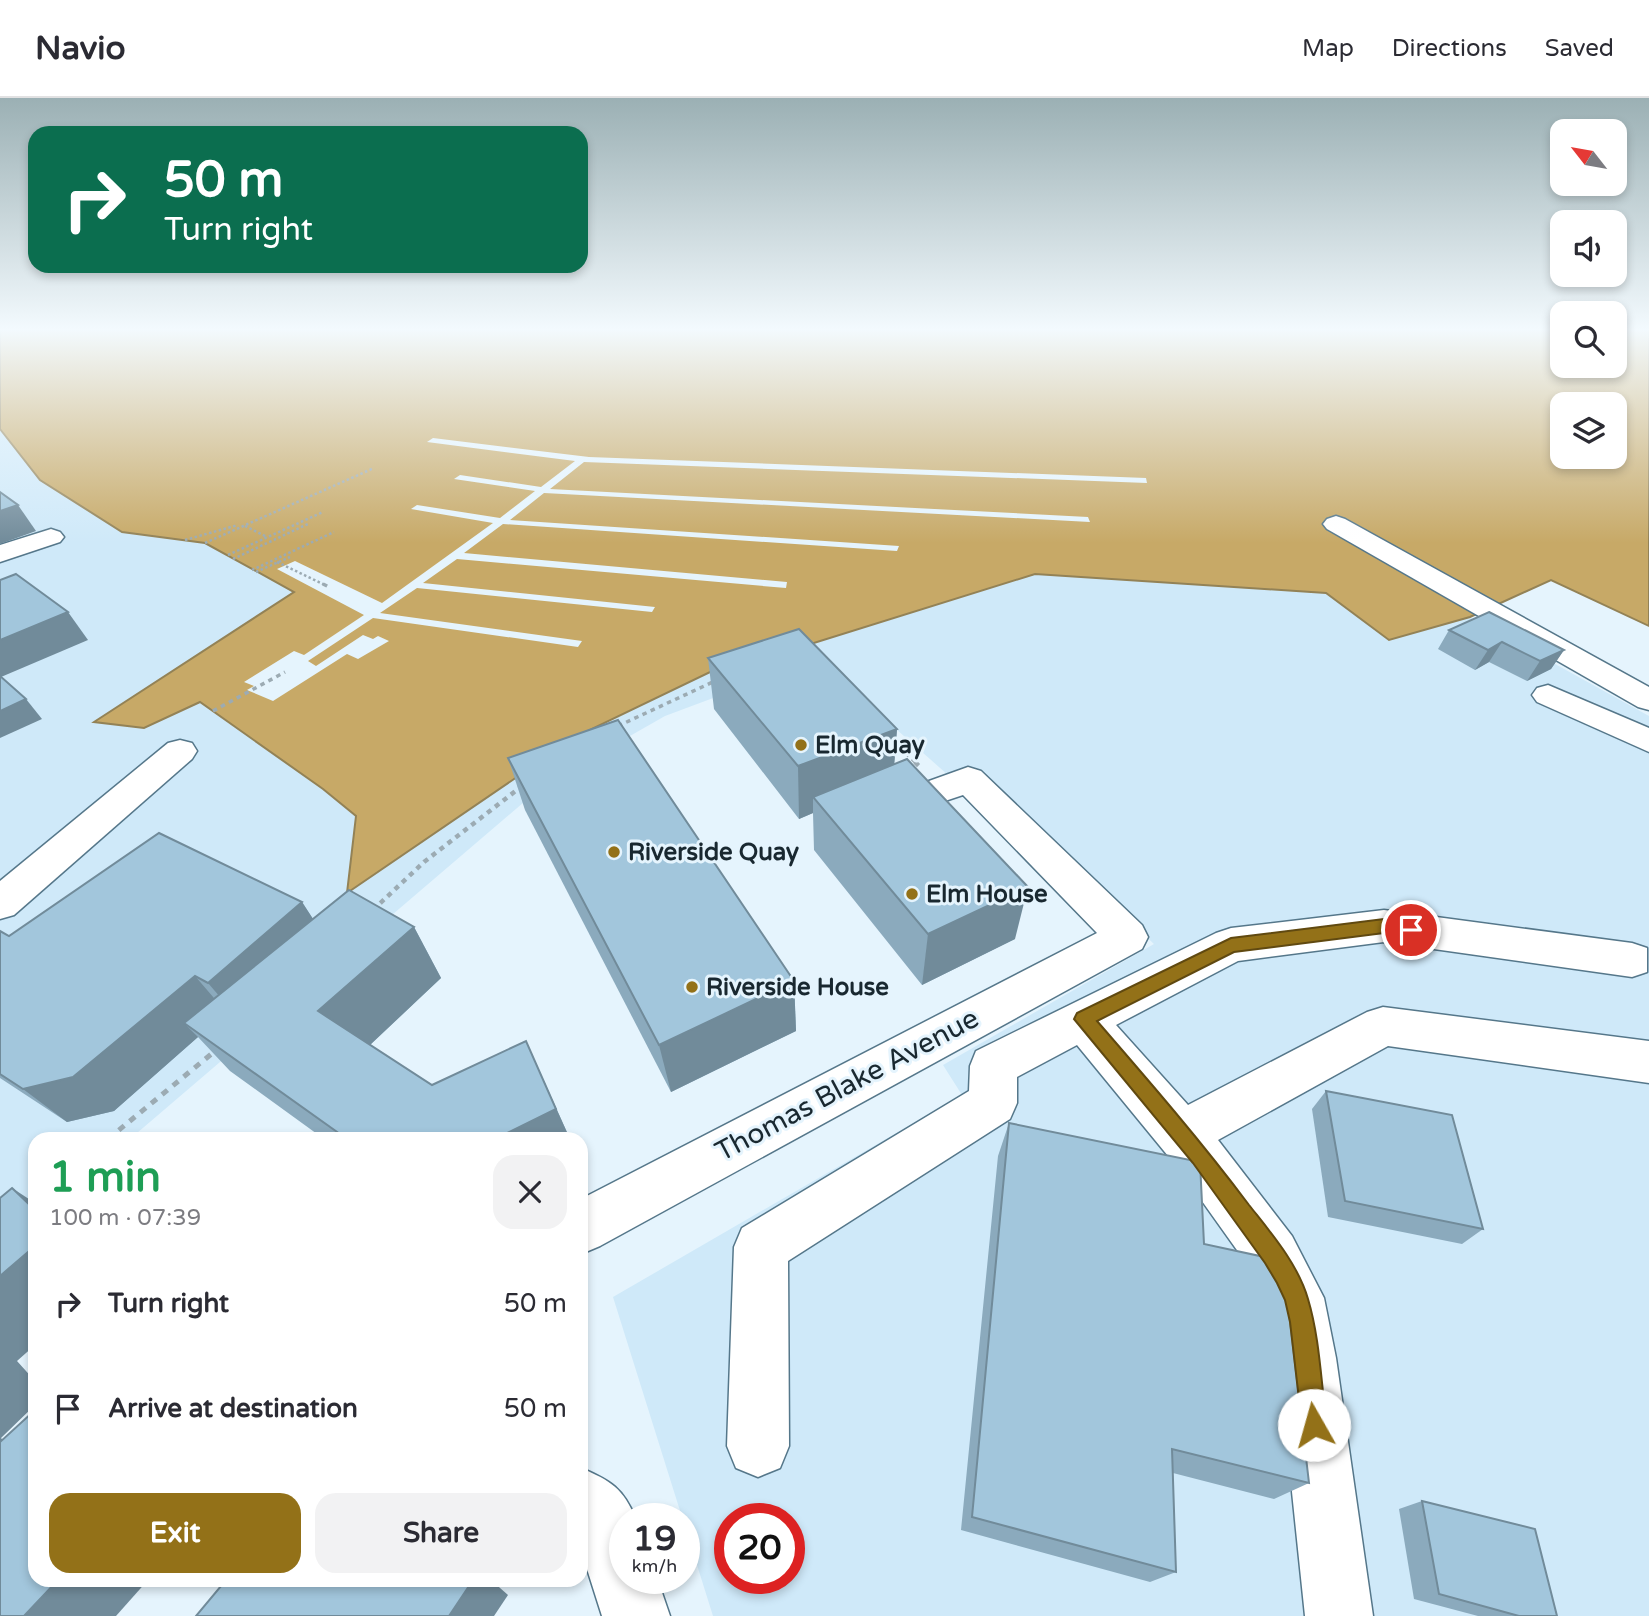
<!DOCTYPE html>
<html lang="en">
<head>
<meta charset="utf-8">
<style>
  body { margin:0; font-family:"Varela Round",sans-serif; background:#f2f2f3; color:#2b2b33; height:100vh; display:flex; flex-direction:column; font-size:26px; white-space:nowrap }
  * { box-sizing:border-box; margin:0 }
  p { font-size:23px; color:#7c7c81 }
  .icon { flex:none; width:38px; height:38px; fill:none; stroke:currentColor; stroke-width:2; stroke-linecap:round; stroke-linejoin:round }
  .map { position:relative; flex:1; overflow:hidden }
  .side { position:absolute; left:28px; top:1034px; width:560px; height:455px; display:flex; flex-direction:column; background:#fff; border-radius:21px; box-shadow:0 4px 10px #0003 }
  .side>* { flex:none }
  .hud { position:absolute; left:28px; top:28px; width:560px; height:147px; border-radius:21px; box-shadow:0 4px 10px #0003; background:#0b6e4f; color:#fff; overflow:hidden }
  .needle { width:46px; rotate:301deg }
  .fabs { position:absolute; left:1550px; top:21px; display:grid; gap:14px }
  .fabs a { display:grid; place-items:center; width:77px; height:77px; border-radius:14px; background:#fff; box-shadow:0 4px 10px #0003; font-size:35px }
  .speed { position:absolute; left:609px; top:1405px; display:flex; gap:14px; font-size:35px; font-weight:700; text-align:center }
  .speed>* { display:grid; place-content:center; width:91px; height:91px; border-radius:50%; background:#fff; box-shadow:0 4px 10px #0003; line-height:1 }
  .speed small { font-size:18px; font-weight:400 }
  .speed .limit { border:10px solid #d22; background:#fff; color:#111 }
  .pin { position:absolute; display:grid; place-items:center; width:60px; height:60px; color:#fff; margin:-30px; border:4px solid #fff; border-radius:50%; box-shadow:0 2px 7px #0007 }
  .me { position:absolute; width:77px; margin:-38px; rotate:353deg; stroke-linejoin:round; filter:drop-shadow(0 0 5px #0008) }
  .turn { display:flex; align-items:center; gap:24px; height:147px; padding:0 21px; font-size:32px }
  .turn .icon { width:91px; height:91px; stroke-width:2.5 }
  .turn b { display:block; font-size:49px; line-height:60px }
  .round { display:grid; place-items:center; flex:none; width:74px; height:74px; border-radius:21px; background:#f2f2f3 }
  .head { display:flex; align-items:center; justify-content:space-between; height:119px; padding:0 21px }
  h1 { font-size:42px; font-weight:800; line-height:52px; color:#1e9e55 }
  .primary-button { display:flex; gap:14px; margin-top:auto; padding:14px 21px }
  .primary-button a { flex:1; height:80px; border-radius:21px; background:#937118; color:#fff; font-size:28px; font-weight:800; line-height:80px; text-align:center }
  .primary-button a+a { background:#f2f2f3; color:#2b2b33 }
  ul { padding:0; list-style:none }
  li { display:flex; align-items:center; gap:21px; height:105px; padding:0 21px }
  li div { flex:1 }
  li b { display:block; font-size:26px }
  li em { font-style:normal }
  header { display:flex; align-items:center; gap:42px; box-sizing:border-box; height:98px; padding:0 35px; background:#fff; border-bottom:2px solid #e1e1e2 }
  header strong { font-size:33px }
  nav { display:flex; gap:38px; margin-inline-start:auto; font-size:24px }
  .map>svg:first-child { display:block }
</style>
</head>
<body>
<header>
<strong>Navio</strong>
<nav><a>Map</a><a>Directions</a><a>Saved</a></nav>
</header>
<div class="map">
<svg width="1649" height="1518" viewBox="0 0 1649 1518">
  <rect width="100%" height="100%" fill="#e5f4fd"/>
  <path fill="#cfe9f9" fill-rule="evenodd" d="M0,331L40,382L122,434L205,445L295,494L144,630L200,604L323,691L356,719L347,794L577,638L735,562L785,554L1035,476L1326,495L1389,542L1470,519L1649,618V1518H713L613,1199L962,997L943,967L1154,846L965,669L948,677L817,561L665,618L544,687L130,1041H35V1123L0,1153ZM730,1421H789V1480H730Z"/>
  <path fill="#c7a967" stroke="#938256" stroke-width="2" fill-rule="evenodd" d="M0,232H1563V268H1615V232H1649V528L1551,482L1470,519L1389,542L1326,495L1035,476L785,554L735,562L577,638L347,795L356,718L323,691L200,604L144,630L94,624L294,494L205,445L122,434L40,382L0,331ZM1563,306H1615V359H1563Z"/>
  <path fill="#e5f4fd" d="M433,340L589,359L1146,380L1147,385L584,364L550,391L1088,419L1090,424L544,395L510,422L899,448L897,453L503,426L464,455L787,484L786,490L457,461L423,485L655,509L652,514L417,490L380,515L582,543L578,549L373,520L308,563L316,568L363,537L373,541L378,538L389,543L358,561L347,556L273,603L247,592L254,588L244,584L294,553L304,557L364,517L277,471L295,463L382,505L493,425L411,411L417,407L500,420L535,393L454,381L460,377L541,389L575,363L427,344Z"/>
  <g fill="none" stroke-linecap="round" stroke-linejoin="round">
    <g stroke="#55778a" stroke-width="3">
      <g id="minor">
        <path d="M1336,418L1345,421L1649,589V612L1638,609L1327,431L1323,426L1327,421Z"/>
        <path d="M51,431L60,434L64,439L60,444L0,464V447Z"/>
        <path d="M1548,587L1649,630V654L1537,604L1532,597L1537,590Z"/>
        <path d="M180,642L192,645L197,653L192,661L14,817L0,821V783L168,645Z"/>
        <path d="M968,669L981,673L1142,827L1148,839L1142,851L600,1148L581,1156V1101L1097,835L963,697L942,704L929,701L924,692L929,683Z"/>
        <path d="M1384,812L1632,845L1647,850V874L1632,879L1384,844L1238,863L1116,927L1188,1007L1367,914L1383,909L1649,943V985L1388,948L1218,1042L1292,1138L1324,1200L1336,1260L1373,1518H1305L1278,1260L1269,1206L1254,1176L1182,1075L1077,947L1017,979V1005L1010,1021L788,1163L789,1348L780,1370L758,1379L736,1370L727,1348L734,1149L742,1130L969,993L970,968L976,953L1216,835L1231,830Z"/>
        <path d="M581,1370C611,1383 623,1390 636,1421H625V1480H657L670,1518H602L581,1452Z"/>
      </g>
    </g>
    <g stroke="#9cabb3" stroke-width="2.5" stroke-dasharray="2.5 2.5" stroke-linecap="butt">
      <path d="M245,428L267,439"/>
      <path d="M185,442L238,427"/>
      <path d="M205,445L374,370"/>
      <path d="M228,457L323,414"/>
      <path d="M233,461L310,425"/>
      <path d="M277,464L327,488"/>
      <path d="M252,472L334,434"/>
      <path d="M256,474L290,459"/>
    </g>
    <g stroke="#9cabb3" stroke-width="3.5" stroke-dasharray="4.5 4.5" stroke-linecap="butt">
      <path d="M323,486L329,489"/>
      <path d="M213,613L285,574"/>
      <path d="M618,628L715,583"/>
      <path d="M893,642L917,666"/>
    </g>
    <g stroke="#9cabb3" stroke-width="4.5" stroke-dasharray="5 5" stroke-linecap="butt">
      <path d="M915,664L919,668"/>
      <path d="M373,812L424,764L522,688"/>
    </g>
    <path stroke="#9cabb3" stroke-width="5" stroke-dasharray="7 7" stroke-linecap="butt" d="M108,1041L215,953"/>
    <use href="#minor" fill="#fff" fill-rule="evenodd"/>
  </g>
  <g fill="#8baabd">
    <path d="M1449,532L1564,552L1551,571L1527,583L1489,564L1475,572L1438,551Z"/>
    <path d="M708,560L897,631L894,666L1015,841L922,887L814,752L813,715L799,721L714,611Z"/>
    <path d="M508,660L794,883L796,933L671,994L525,712Z"/>
    <path d="M302,804L313,821L414,829L441,880L370,947L432,987L526,943L570,1041H324L230,973L198,939L114,1013L67,1024L0,980V833L9,838Z"/>
    <path d="M1326,993L1483,1131L1462,1146L1328,1119L1312,1011Z"/>
    <path d="M1009,1025L1204,1146L1309,1385L1274,1401L1173,1375L1176,1474L1150,1484L961,1432L998,1058Z"/>
    <path d="M1422,1403L1557,1518H1478L1414,1501L1399,1411Z"/>
  </g>
  <g fill="#718b9a">
    <path d="M18,407L36,433L0,446V413Z"/>
    <path d="M68,514L88,542L1,579L0,578V542Z"/>
    <path d="M1502,544L1489,564L1475,572L1488,552Z"/>
    <path d="M1564,552L1551,571L1527,583L1540,563Z"/>
    <path d="M26,601L42,621L0,640V613Z"/>
    <path d="M897,631L893,683L813,699V715L799,721L798,668Z"/>
    <path d="M1028,789L1015,841L922,887L928,836Z"/>
    <path d="M302,804L326,841L239,921L208,885Z"/>
    <path d="M414,829L441,880L354,962L318,913Z"/>
    <path d="M195,878L226,914L184,925L198,939L114,1013L67,1024L23,991Z"/>
    <path d="M794,883L796,933L671,994L659,947Z"/>
    <path d="M526,943L570,1041H495Z"/>
    <path d="M12,1090L35,1105V1112Z"/>
    <path d="M35,1148V1247L17,1263L35,1283V1307L1,1340L35,1378L0,1383V1178Z"/>
    <path d="M58,1482H148L116,1518H24Z"/>
    <path d="M468,1482H491L508,1497L494,1518H449Z"/>
  </g>
  <g fill="#a2c6dc" stroke="#718b9a" stroke-width="2">
    <path d="M0,394L18,407L0,413Z"/>
    <path d="M16,476L68,514L0,542V482Z"/>
    <path d="M1489,514L1564,552L1540,563L1502,544L1488,552L1449,532Z"/>
    <path d="M799,531L897,631L798,668L708,560Z"/>
    <path d="M0,578L26,601L0,613Z"/>
    <path d="M618,622L794,883L659,947L508,660Z"/>
    <path d="M907,661L1028,789L928,836L813,699Z"/>
    <path d="M159,735L302,804L208,885L195,878L73,979L23,991L0,976V833L9,838Z"/>
    <path d="M349,792L414,829L318,913L432,987L526,943L556,1011L495,1041H347L184,925Z"/>
    <path d="M1326,993L1452,1017L1483,1131L1345,1103Z"/>
    <path d="M1009,1025L1200,1064L1204,1146L1283,1163L1309,1385L1172,1351L1176,1474L972,1419Z"/>
    <path d="M12,1090L35,1112V1148L0,1178V1100Z"/>
    <path d="M35,1312V1482H58L24,1518H0V1344Z"/>
    <path d="M1422,1403L1535,1431L1557,1518H1519L1439,1496Z"/>
    <path d="M226,1482H468L471,1485L449,1518H196Z"/>
  </g>
  <linearGradient id="sky" x2="0" y2="1"><stop stop-color="#9bb0b4"/><stop offset="0.52" stop-color="#f3fafe"/><stop offset="1" stop-color="#f3fafe" stop-opacity="0"/></linearGradient>
  <rect width="1649" height="445" fill="url(#sky)"/>
  <path fill="#937118" stroke="#604910" stroke-width="2" d="M1384,821L1417,827L1420,832L1417,837L1411,839L1384,835L1234,854L1097,923C1149,983 1201,1043 1249,1107C1271,1135 1298,1166 1308,1201C1320,1241 1321,1286 1327,1327L1323,1336L1314,1339L1305,1336L1302,1327L1290,1224L1285,1202L1277,1185L1265,1165L1193,1065L1074,921L1077,915L1231,840Z"/>
  <g fill="#937118" stroke="#e5f4fd" stroke-width="2.5">
    <circle cx="801" cy="647" r="7"/>
    <circle cx="614" cy="754" r="7"/>
    <circle cx="912" cy="796" r="7"/>
    <circle cx="692" cy="889" r="7"/>
  </g>
  <g text-anchor="middle" dominant-baseline="central" stroke-width="6" stroke-linejoin="round" paint-order="stroke">
    <g font-size="24" font-weight="bold" fill="#192830" stroke="#e5f4fd" text-anchor="start">
      <text x="815" y="647">Elm Quay</text>
      <text x="628" y="754">Riverside Quay</text>
      <text x="926" y="796">Elm House</text>
      <text x="706" y="889">Riverside House</text>
    </g>
    <g font-size="28" fill="#192830" stroke="#e5f4fd">
      <text transform="translate(847 987) rotate(-28)">Thomas Blake Avenue</text>
    </g>
  </g>
</svg>
<div class="fabs">
<a><svg class="needle" viewBox="-14 -14 28 28"><path d="M0-13l5 13h-10z" fill="#e53935"/><path d="M0 13l5-13h-10z" fill="#7c7c81"/></svg></a>
<a><svg class="icon" aria-label="sound" viewBox="0 0 24 24"><path d="M4 9h4l5-4v14l-5-4H4zM17 9q2 3 0 6"/></svg></a>
<a><svg class="icon" aria-label="search" viewBox="0 0 24 24"><circle cx="10" cy="10" r="6"/><path d="M15 15l6 6"/></svg></a>
<a><svg class="icon" aria-label="layers" viewBox="0 0 24 24"><path d="M12 4l9 5-9 5-9-5zM3 14l9 5 9-5"/></svg></a>
</div>
<div class="speed"><div>19<small>km/h</small></div><div class="limit">20</div></div>
<div class="pin" style="left:1411px;top:832px;background:#d93025"><svg class="icon" aria-label="arrive" viewBox="0 0 24 24"><path d="M6 21V4h12l-3 4 3 4H6"/></svg></div>
<svg class="me" style="left:1314px;top:1327px" viewBox="-20 -20 40 40"><circle r="19" fill="#fff"/><path d="M0-13L10 11 0 6-10 11z" fill="#937118"/></svg>
<div class="hud">
<div class="turn"><svg class="icon" aria-label="right" viewBox="0 0 24 24"><path d="M7 20v-9h11M14 6l5 5-5 5"/></svg><div><b>50 m</b>Turn right</div></div>
</div>
<section class="side">
<div class="head"><div><h1>1 min</h1><p>100 m · 07:39</p></div><a class="round"><svg class="icon" aria-label="close" viewBox="0 0 24 24"><path d="M6 6l12 12M18 6L6 18"/></svg></a></div>
<ul>
<li><svg class="icon" aria-label="right" viewBox="0 0 24 24"><path d="M7 20v-9h11M14 6l5 5-5 5"/></svg><div><b>Turn right</b></div><em>50 m</em></li>
<li><svg class="icon" aria-label="arrive" viewBox="0 0 24 24"><path d="M6 21V4h12l-3 4 3 4H6"/></svg><div><b>Arrive at destination</b></div><em>50 m</em></li>
</ul>
<div class="primary-button"><a>Exit</a><a>Share</a></div>
</section>
</div>
</body>
</html>
